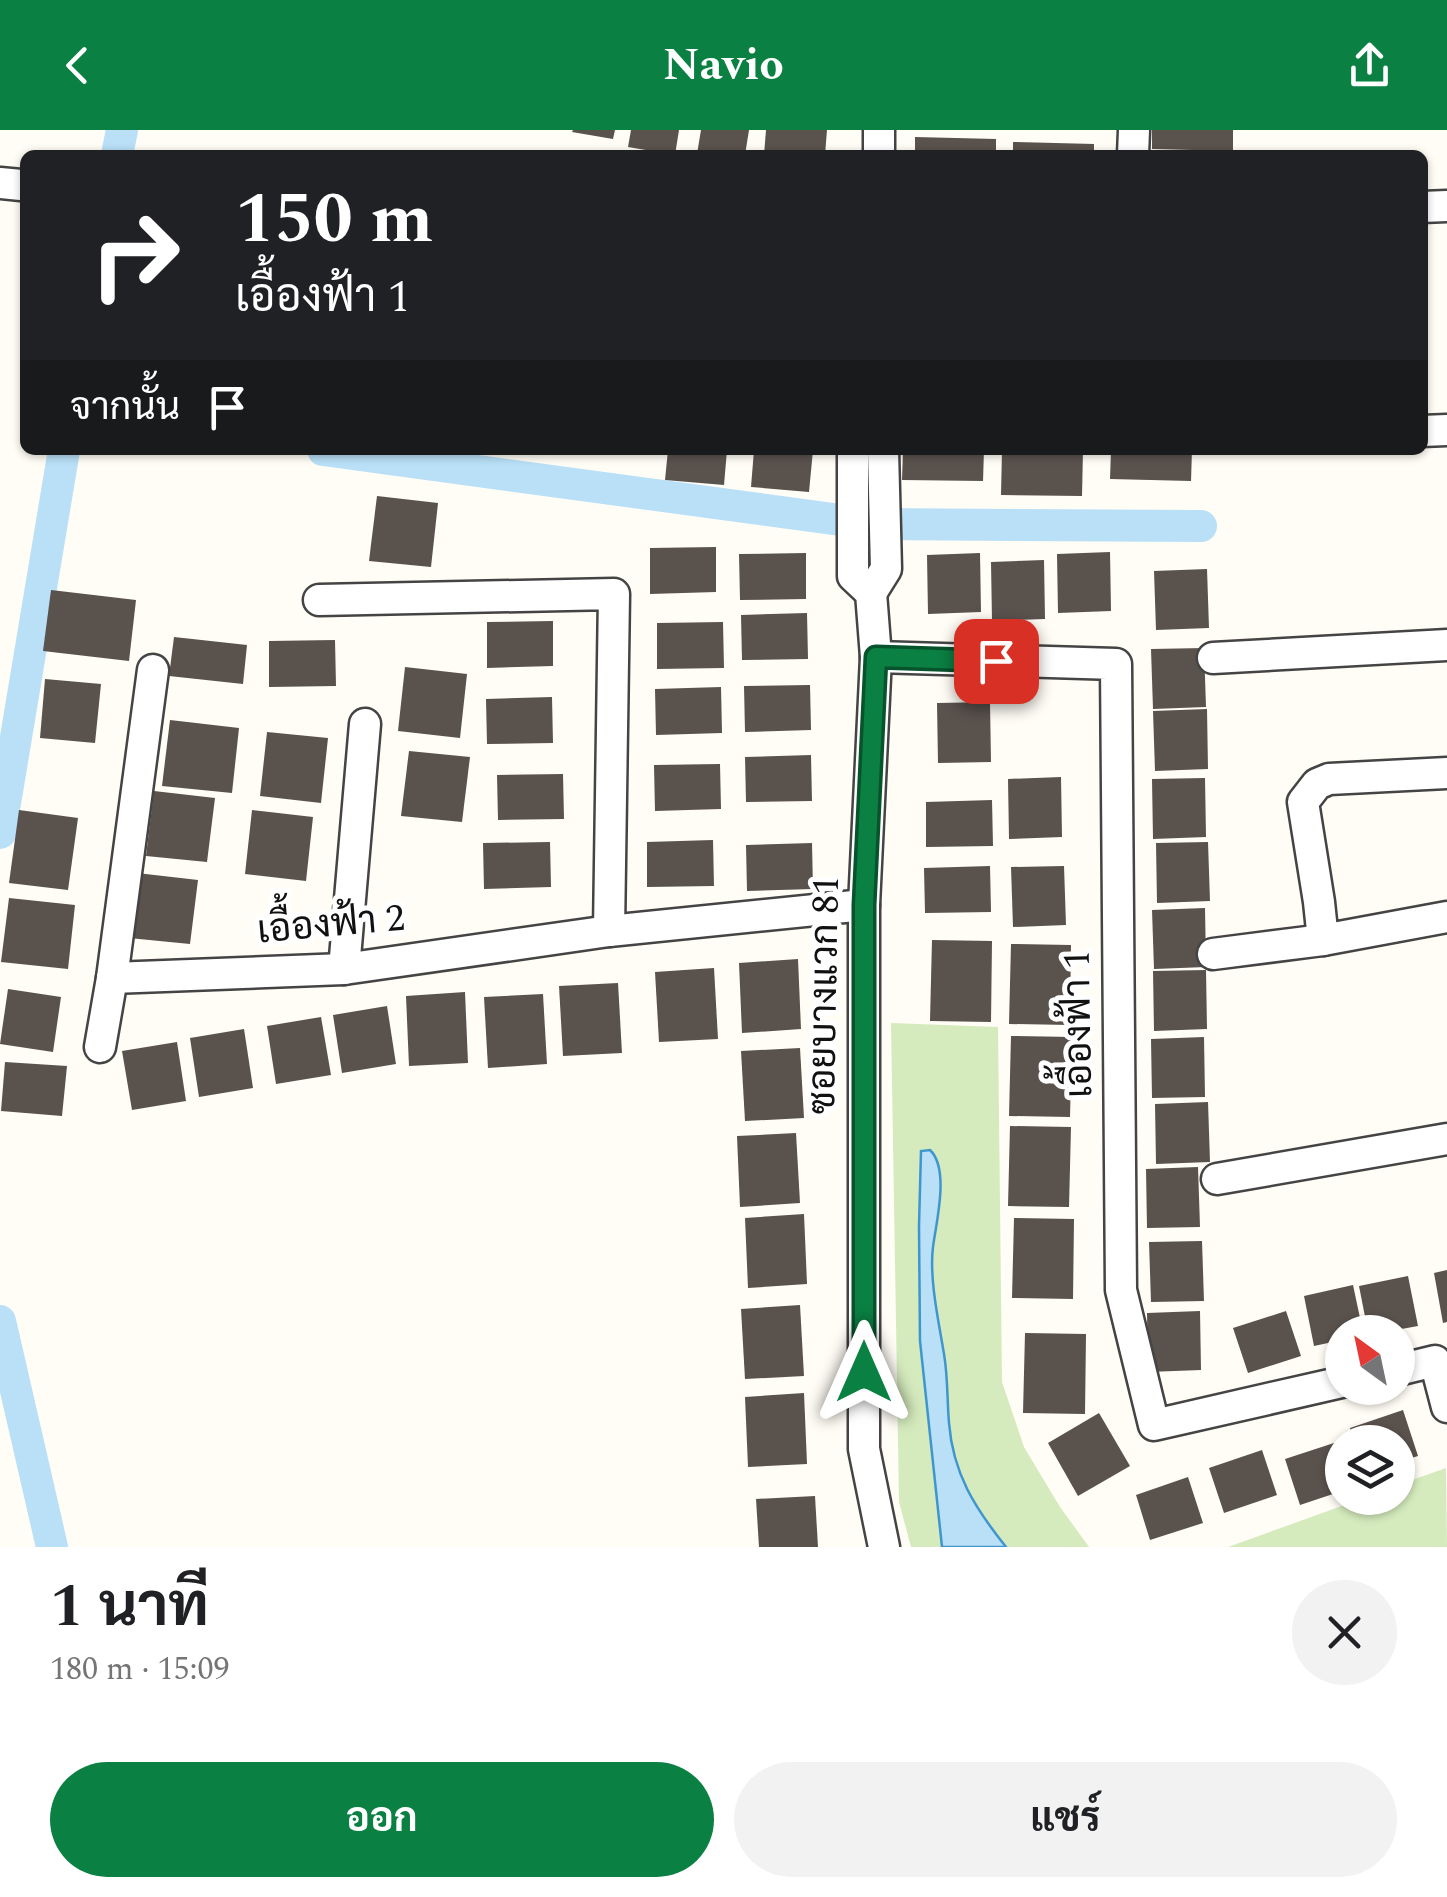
<!DOCTYPE html>
<html lang="th">
<head>
<meta charset="utf-8">
<style>
  body { margin:0; font-family:Spectral,Sarabun,serif; background:#f2f2f2; color:#202124; height:100vh; display:flex; flex-direction:column; font-size:38px; white-space:nowrap }
  * { box-sizing:border-box; margin:0 }
  p { font-size:32px; color:#757577 }
  .icon { flex:none; width:55px; height:55px; fill:none; stroke:currentColor; stroke-width:2; stroke-linecap:round; stroke-linejoin:round }
  .map { position:relative; height:1417px; overflow:hidden }
  .sheet { display:flex; flex-direction:column; background:#fff; flex:1 }
  .sheet>* { flex:none }
  .top-card { position:absolute; left:20px; top:20px; width:1408px; height:305px; border-radius:15px; box-shadow:0 2px 8px #0004; background:#202124; color:#fff; overflow:hidden }
  .needle { width:65px; rotate:327deg }
  .fabs { position:absolute; left:1325px; top:1185px; display:grid; gap:20px }
  .fabs a { display:grid; place-items:center; width:90px; height:90px; border-radius:50%; background:#fff; box-shadow:0 2px 8px #0004; font-size:50px }
  .pin { position:absolute; display:grid; place-items:center; width:85px; height:85px; color:#fff; margin:-42px; border-radius:20px; box-shadow:0 5px 15px #0006 }
  .me { position:absolute; width:110px; margin:-55px; rotate:0deg; stroke-linejoin:round; filter:drop-shadow(0 0 8px #0008) }
  .turn { display:flex; align-items:center; gap:35px; height:210px; padding:0 50px; font-size:45px }
  .turn .icon { width:130px; height:130px; stroke-width:2.5 }
  .turn b { display:block; font-size:70px; line-height:85px }
  .then { display:flex; align-items:center; height:95px; padding:0 50px; background:#0003; gap:20px; font-size:38px }
  .round { display:grid; place-items:center; flex:none; width:105px; height:105px; border-radius:52px; background:#f2f2f2 }
  .overview { display:flex; align-items:center; justify-content:space-between; height:170px; padding:0 50px }
  h1 { font-size:60px; font-weight:700; line-height:75px }
  .primary-button { display:flex; gap:20px; margin-top:auto; padding:20px 50px }
  .primary-button a { flex:1; height:115px; border-radius:60px; background:#0b8043; color:#fff; font-size:40px; font-weight:700; line-height:115px; text-align:center }
  .primary-button a+a { background:#f2f2f2; color:#202124 }
  header { display:flex; justify-content:space-between; align-items:center; height:130px; padding:0 50px; background:#0b8043; color:#fff; font-size:45px; font-weight:700 }
  .map>svg:first-child { display:block }
</style>
</head>
<body>
<header><svg class="icon" aria-label="back" viewBox="0 0 24 24"><path d="M15 5l-7 7 7 7"/></svg>Navio<svg class="icon" aria-label="share" viewBox="0 0 24 24"><path d="M12 15V3M7 8l5-5 5 5M5 13v7h14v-7"/></svg></header>
<div class="map">
<svg width="1447" height="1417" viewBox="0 0 1447 1417">
  <rect width="100%" height="100%" fill="#fffdf5"/>
  <g fill="#d5ebbd">
    <path d="M891,893L998,897L1002,1252L1024,1317L1060,1377L1089,1417H911L899,1372Z"/>
    <path d="M1446,1338L1447,1417H1228L1364,1368H1398V1355Z"/>
  </g>
  <path fill="#b9e0f7" stroke="#3f96cf" stroke-width="2.5" d="M930,1020C950,1039 936,1093 933,1117C929,1149 939,1193 944,1224C948,1247 947,1270 949,1293C953,1344 975,1378 1006,1417H942L920,1211L919,1096L921,1021Z"/>
  <g fill="none" stroke-linecap="round" stroke-linejoin="round">
    <g stroke="#b9e0f7" stroke-width="32">
      <path d="M117,25L122,0"/>
      <path d="M323,320L870,394L1201,396"/>
      <path d="M0,703L64,320"/>
      <path d="M0,1191L52,1417"/>
    </g>
  </g>
  <g fill="#5a524d">
    <path d="M573,0H615L613,9L572,2Z"/>
    <path d="M631,0H679L675,25L628,17Z"/>
    <path d="M701,0H749L745,25L697,24Z"/>
    <path d="M766,0H827L825,25H764Z"/>
    <path d="M1152,0H1233V21L1152,19Z"/>
    <path d="M915,7L996,9V25H915Z"/>
    <path d="M1013,12L1094,14V25H1013Z"/>
    <path d="M668,320H727L724,355L665,350Z"/>
    <path d="M754,320H813L809,362L751,357Z"/>
    <path d="M903,320H984L983,351L902,350Z"/>
    <path d="M1002,320H1083L1082,366L1001,365Z"/>
    <path d="M1111,320H1192L1191,351L1110,349Z"/>
    <path d="M377,366L438,373L431,437L369,431Z"/>
    <path d="M716,417V462L650,464V418Z"/>
    <path d="M1110,422L1111,481L1058,483L1057,424Z"/>
    <path d="M806,423V469L740,470L739,424Z"/>
    <path d="M980,423L981,482L928,484L927,425Z"/>
    <path d="M1044,430L1045,489L992,491L991,432Z"/>
    <path d="M1207,439L1209,498L1156,500L1154,441Z"/>
    <path d="M51,460L136,470L129,531L43,521Z"/>
    <path d="M807,483L808,529L742,530L741,485Z"/>
    <path d="M553,491V536L487,538V492Z"/>
    <path d="M723,492L724,538L657,539V493Z"/>
    <path d="M174,507L247,515L243,554L169,546Z"/>
    <path d="M335,510L336,556L269,557V511Z"/>
    <path d="M1204,518L1206,577L1153,579L1151,519Z"/>
    <path d="M405,537L467,544L460,608L398,601Z"/>
    <path d="M45,549L101,554L95,613L40,608Z"/>
    <path d="M810,555L811,600L745,602L744,556Z"/>
    <path d="M721,557L722,603L656,605L655,559Z"/>
    <path d="M552,567L553,613L487,614L486,569Z"/>
    <path d="M990,572L991,632L938,633L937,573Z"/>
    <path d="M1207,579L1208,639L1155,641L1153,581Z"/>
    <path d="M170,590L239,598L232,663L162,656Z"/>
    <path d="M267,602L328,608L321,673L260,666Z"/>
    <path d="M409,621L470,627L462,692L401,686Z"/>
    <path d="M811,625L812,671L746,672L745,627Z"/>
    <path d="M720,634L721,679L655,681L654,635Z"/>
    <path d="M563,644L564,689L498,690L497,645Z"/>
    <path d="M1061,647L1062,707L1009,709L1008,649Z"/>
    <path d="M1205,648L1206,707L1153,709L1152,649Z"/>
    <path d="M154,661L215,668L207,732L146,726Z"/>
    <path d="M992,670L993,716L926,717V672Z"/>
    <path d="M19,680L78,688L68,760L9,753Z"/>
    <path d="M252,680L313,687L306,751L245,744Z"/>
    <path d="M713,710L714,756L647,757V712Z"/>
    <path d="M550,712L551,757L484,759L483,713Z"/>
    <path d="M1208,712L1210,771L1157,773L1156,713Z"/>
    <path d="M812,713L813,759L747,761L746,715Z"/>
    <path d="M990,736L991,782L925,783L924,738Z"/>
    <path d="M1064,736L1066,795L1013,797L1011,737Z"/>
    <path d="M137,743L198,750L190,814L129,808Z"/>
    <path d="M9,768L75,775L68,839L1,832Z"/>
    <path d="M1205,778L1206,837L1154,839L1152,780Z"/>
    <path d="M932,810L992,811L991,892L930,891Z"/>
    <path d="M1011,814L1071,815L1070,895L1009,894Z"/>
    <path d="M798,829L801,899L742,903L739,833Z"/>
    <path d="M714,838L718,909L659,912L655,842Z"/>
    <path d="M1206,840L1207,899L1154,901L1153,841Z"/>
    <path d="M618,853L622,923L563,926L559,856Z"/>
    <path d="M8,859L61,867L53,922L0,914Z"/>
    <path d="M465,862L468,933L409,936L406,866Z"/>
    <path d="M543,864L547,934L488,938L484,867Z"/>
    <path d="M387,876L396,934L342,943L333,885Z"/>
    <path d="M321,887L331,945L276,954L267,896Z"/>
    <path d="M244,899L253,958L199,967L190,908Z"/>
    <path d="M1011,906L1072,907L1070,987L1009,986Z"/>
    <path d="M1204,907L1205,967L1152,968L1151,909Z"/>
    <path d="M177,912L186,971L132,980L122,921Z"/>
    <path d="M800,918L804,988L745,991L741,921Z"/>
    <path d="M5,932L67,936L62,986L1,981Z"/>
    <path d="M1208,972L1210,1032L1156,1034L1155,974Z"/>
    <path d="M1010,996L1071,997L1069,1077L1008,1076Z"/>
    <path d="M796,1003L800,1073L740,1077L737,1006Z"/>
    <path d="M1198,1037L1200,1097L1147,1098L1146,1039Z"/>
    <path d="M804,1084L807,1154L748,1158L745,1088Z"/>
    <path d="M1014,1088L1074,1089L1073,1169L1012,1168Z"/>
    <path d="M1202,1111L1204,1171L1151,1172L1149,1112Z"/>
    <path d="M1447,1140V1192L1443,1193L1434,1143Z"/>
    <path d="M1408,1146L1418,1196L1385,1202H1368L1359,1156Z"/>
    <path d="M1353,1155L1363,1202H1342V1210L1314,1216L1304,1166Z"/>
    <path d="M800,1175L804,1246L745,1249L741,1179Z"/>
    <path d="M1200,1181L1201,1240L1148,1242L1147,1183Z"/>
    <path d="M1286,1181L1301,1226L1248,1243L1233,1198Z"/>
    <path d="M1025,1203L1086,1204L1085,1284L1023,1283Z"/>
    <path d="M804,1263L807,1334L748,1337L745,1267Z"/>
    <path d="M1403,1280L1418,1326L1398,1332V1312H1355L1350,1298Z"/>
    <path d="M1099,1283L1130,1336L1078,1366L1048,1313Z"/>
    <path d="M1337,1312L1342,1328V1361L1300,1375L1285,1329Z"/>
    <path d="M1262,1320L1277,1365L1224,1383L1209,1338Z"/>
    <path d="M1188,1347L1203,1393L1150,1410L1136,1365Z"/>
    <path d="M815,1366L818,1417H759L756,1369Z"/>
  </g>
  <g fill="none" stroke-linecap="round" stroke-linejoin="round">
    <g stroke="#444" stroke-width="35">
      <g id="street">
        <path d="M879,25V0"/>
        <path d="M1133,25L1134,0"/>
        <path d="M0,53L21,55"/>
        <path d="M1422,77L1447,76"/>
        <path d="M1422,301L1447,300"/>
        <path d="M853,320V446L871,463L876,527L864,775V1319L884,1417"/>
        <path d="M871,463L886,439L883,320"/>
        <path d="M319,470L614,464L609,801"/>
        <path d="M876,527L1116,534L1121,1160L1154,1295L1342,1252"/>
        <path d="M1213,528L1447,515"/>
        <path d="M1447,643L1329,649L1317,654L1303,672L1319,772L1323,810L1447,787"/>
        <path d="M1213,824L1323,810"/>
        <path d="M344,839L365,594"/>
        <path d="M112,848L344,839L609,801L864,775"/>
        <path d="M100,917L112,848L153,540"/>
        <path d="M1217,1049L1447,1009"/>
        <path d="M1398,1240L1435,1231L1447,1277"/>
      </g>
    </g>
    <use href="#street" stroke="#fff" stroke-width="30"/>
  </g>
  <g fill="none" stroke-linecap="round" stroke-linejoin="round">
    <g stroke="#07532c" stroke-width="25">
      <path id="route" d="M864,1242V775L876,527L996,531"/>
    </g>
    <use href="#route" stroke="#0b8043" stroke-width="18"/>
  </g>
  <g text-anchor="middle" dominant-baseline="central" stroke-width="10" stroke-linejoin="round" paint-order="stroke">
    <g font-size="38" fill="#111" stroke="#fff">
      <text transform="translate(331 795) rotate(-5)">เอื้องฟ้า 2</text>
      <text transform="translate(825 865) rotate(-89)">ซอยบางแวก 81</text>
      <text transform="translate(1079 894) rotate(-91)">เอื้องฟ้า 1</text>
    </g>
  </g>
</svg>
<div class="fabs">
<a><svg class="needle" viewBox="-14 -14 28 28"><path d="M0-13l5 13h-10z" fill="#e53935"/><path d="M0 13l5-13h-10z" fill="#757577"/></svg></a>
<a><svg class="icon" aria-label="layers" viewBox="0 0 24 24"><path d="M12 4l9 5-9 5-9-5zM3 14l9 5 9-5"/></svg></a>
</div>
<div class="pin" style="left:996px;top:531px;background:#d93025"><svg class="icon" aria-label="arrive" viewBox="0 0 24 24"><path d="M6 21V4h12l-3 4 3 4H6"/></svg></div>
<svg class="me" style="left:864px;top:1242px" viewBox="-20 -20 40 40"><path d="M0-17L14 15 0 8-14 15z" fill="#0b8043" stroke="#fff" stroke-width="4"/></svg>
<div class="top-card">
<div class="turn"><svg class="icon" aria-label="right" viewBox="0 0 24 24"><path d="M7 20v-9h11M14 6l5 5-5 5"/></svg><div><b>150 m</b>เอื้องฟ้า 1</div></div>
<div class="then">จากนั้น<svg class="icon" aria-label="arrive" viewBox="0 0 24 24"><path d="M6 21V4h12l-3 4 3 4H6"/></svg></div>
</div>
</div>
<section class="sheet">
<div class="overview"><div><h1>1 นาที</h1><p>180 m · 15:09</p></div><a class="round"><svg class="icon" aria-label="close" viewBox="0 0 24 24"><path d="M6 6l12 12M18 6L6 18"/></svg></a></div>
<div class="primary-button"><a>ออก</a><a>แชร์</a></div>
</section>
</body>
</html>
